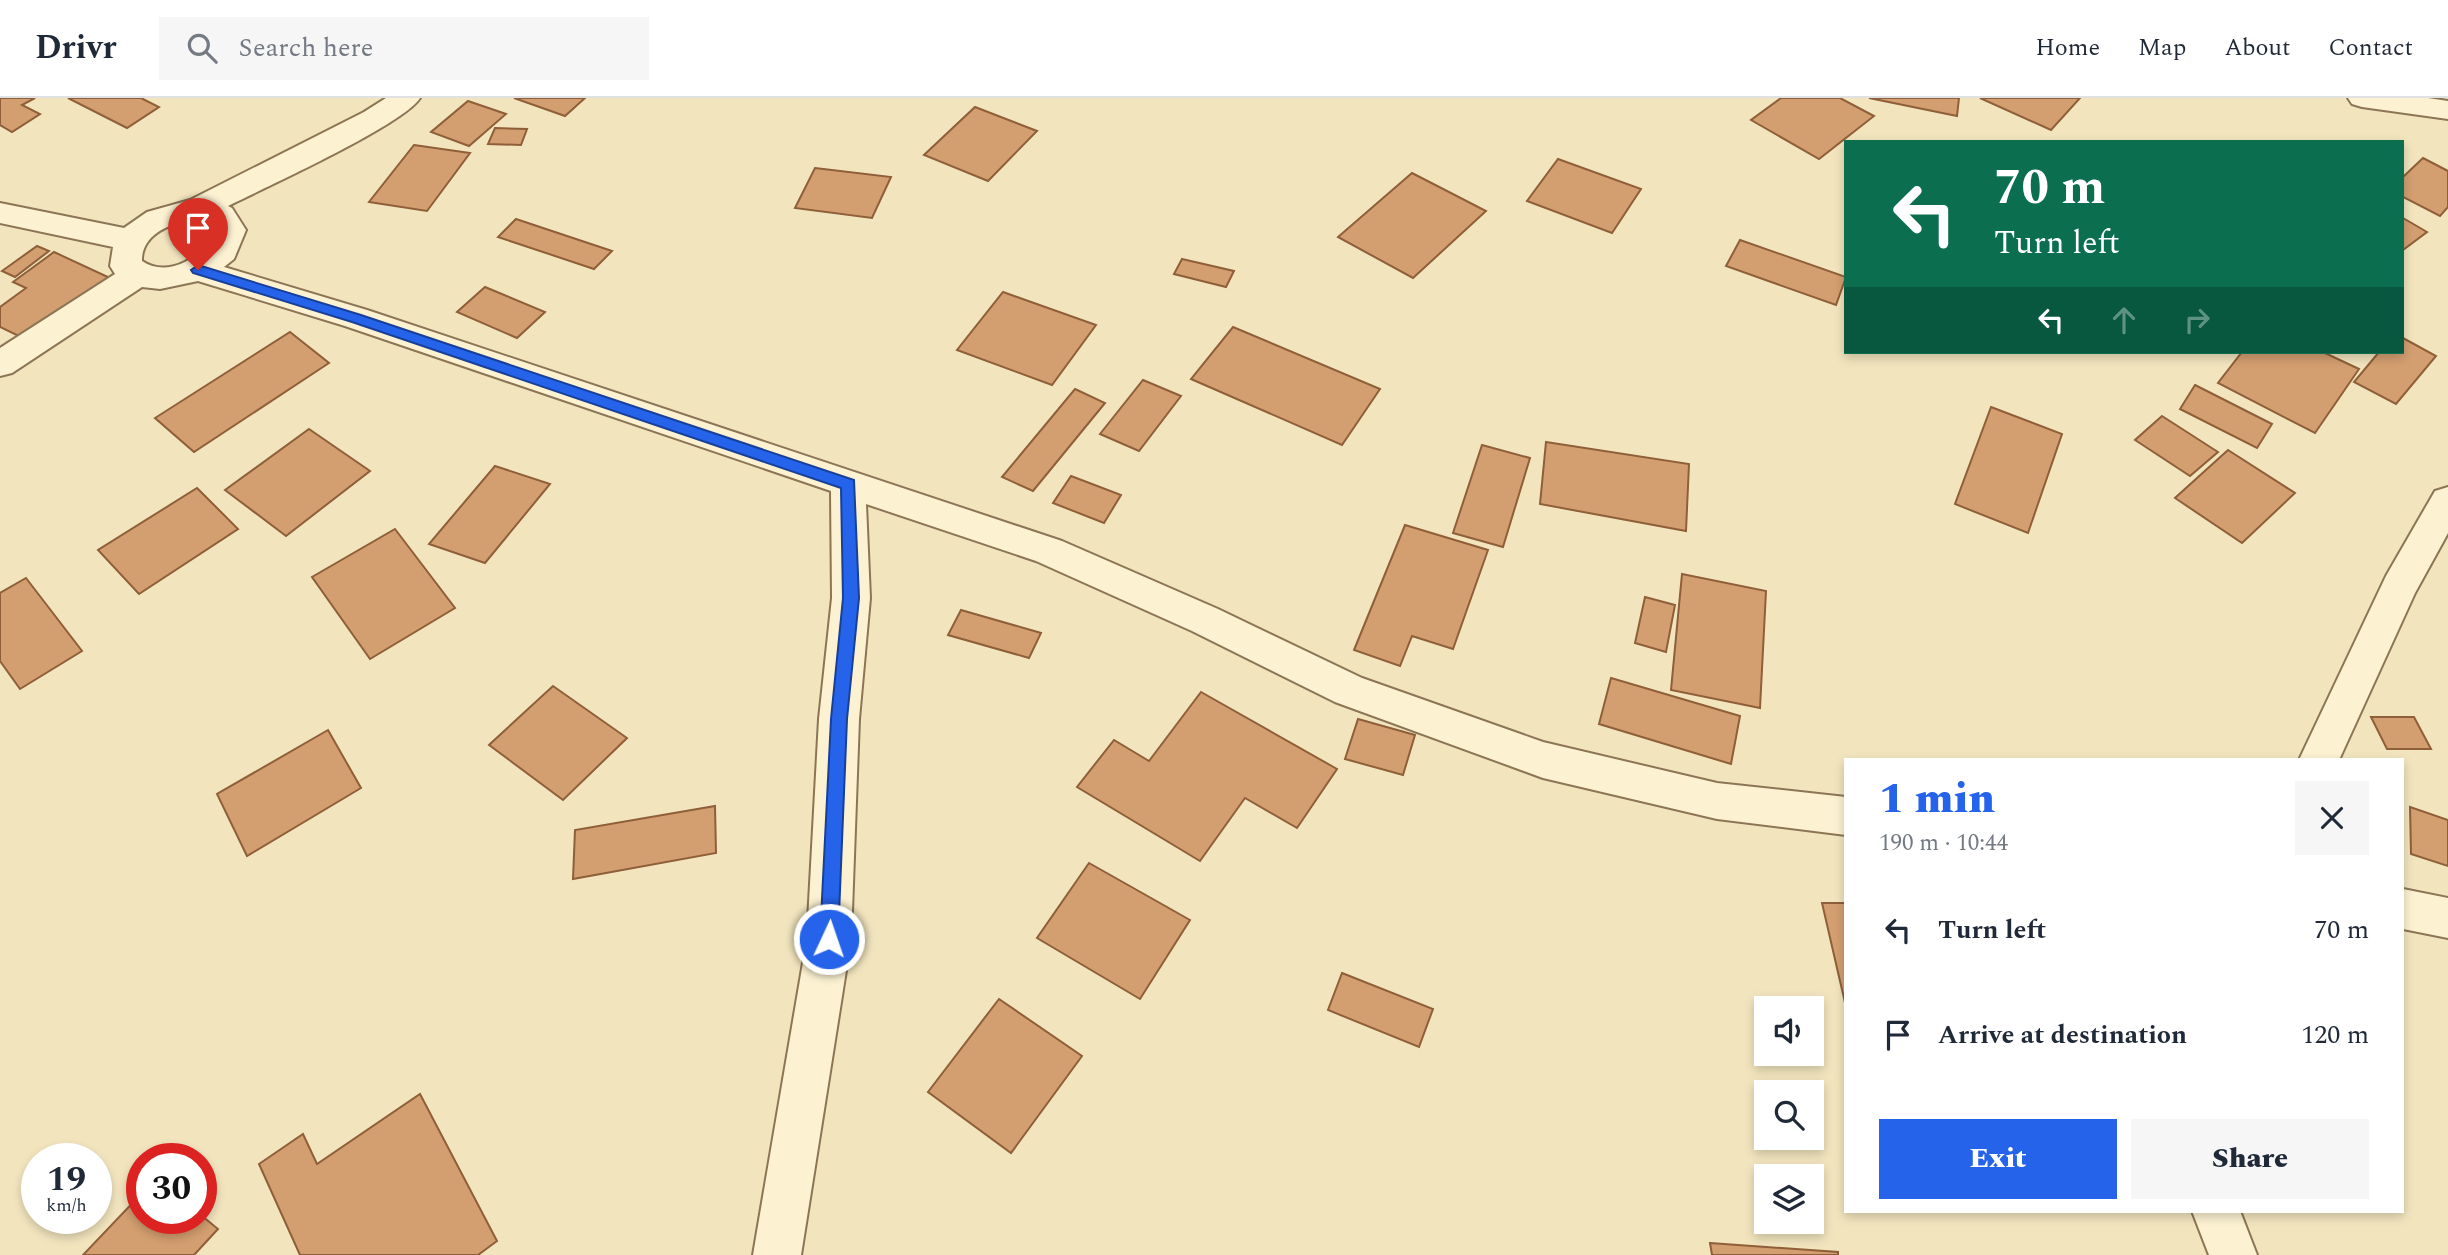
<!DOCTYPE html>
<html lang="en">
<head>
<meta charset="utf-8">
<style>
  body { margin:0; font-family:Spectral,serif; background:#f6f6f7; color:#1f2937; height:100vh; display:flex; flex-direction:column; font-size:26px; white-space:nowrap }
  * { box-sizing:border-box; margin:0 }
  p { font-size:23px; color:#747a83 }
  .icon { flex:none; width:38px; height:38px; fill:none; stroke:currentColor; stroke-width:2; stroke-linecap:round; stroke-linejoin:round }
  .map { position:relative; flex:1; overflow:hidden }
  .details { position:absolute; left:1844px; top:660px; width:560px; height:455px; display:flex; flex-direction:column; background:#fff; border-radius:0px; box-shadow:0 4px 10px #0003 }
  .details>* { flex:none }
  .guide { position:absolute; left:1844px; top:42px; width:560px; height:214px; border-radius:0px; box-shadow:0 4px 10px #0003; background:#0b6e4f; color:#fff; overflow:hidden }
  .controls { position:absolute; left:1754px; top:898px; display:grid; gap:14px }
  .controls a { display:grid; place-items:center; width:70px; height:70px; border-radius:0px; background:#fff; box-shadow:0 4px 10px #0003; font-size:35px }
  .speed { position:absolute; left:21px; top:1045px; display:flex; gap:14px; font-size:35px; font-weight:700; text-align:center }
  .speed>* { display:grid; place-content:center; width:91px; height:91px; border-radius:50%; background:#fff; box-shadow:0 4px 10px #0003; line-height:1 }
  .speed small { font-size:18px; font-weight:400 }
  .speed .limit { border:10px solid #d22; background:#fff; color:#111 }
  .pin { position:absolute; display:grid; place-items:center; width:60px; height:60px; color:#fff; margin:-72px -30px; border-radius:50% 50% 50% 0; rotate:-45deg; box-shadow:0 0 7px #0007 }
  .pin .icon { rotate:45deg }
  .me { position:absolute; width:77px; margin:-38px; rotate:3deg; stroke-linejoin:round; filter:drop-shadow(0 0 5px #0008) }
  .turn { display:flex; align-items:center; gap:24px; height:147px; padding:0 35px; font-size:32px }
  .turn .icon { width:91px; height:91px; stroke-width:2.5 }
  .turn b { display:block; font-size:49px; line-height:60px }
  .lanes { display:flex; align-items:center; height:66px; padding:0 35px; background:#0003; justify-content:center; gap:35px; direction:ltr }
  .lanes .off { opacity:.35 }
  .round { display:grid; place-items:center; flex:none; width:74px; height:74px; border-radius:0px; background:#f6f6f7 }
  .headline { display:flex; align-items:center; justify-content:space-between; height:119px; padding:0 35px }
  h1 { font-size:42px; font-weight:800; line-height:52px; color:#2563eb }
  .button { display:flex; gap:14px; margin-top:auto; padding:14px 35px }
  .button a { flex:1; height:80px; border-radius:0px; background:#2563eb; color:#fff; font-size:28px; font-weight:800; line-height:80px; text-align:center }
  .button a+a { background:#f6f6f7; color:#1f2937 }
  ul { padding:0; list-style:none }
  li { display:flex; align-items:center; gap:21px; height:105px; padding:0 35px }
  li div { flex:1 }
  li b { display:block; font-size:26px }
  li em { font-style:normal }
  header { display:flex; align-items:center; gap:42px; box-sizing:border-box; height:98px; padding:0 35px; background:#fff; border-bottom:2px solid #e0e1e3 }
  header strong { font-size:33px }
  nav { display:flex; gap:38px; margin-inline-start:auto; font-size:24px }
  .search { width:490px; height:63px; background:#f6f6f7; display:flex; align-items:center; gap:18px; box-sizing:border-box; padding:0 24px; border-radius:0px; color:#747a83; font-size:26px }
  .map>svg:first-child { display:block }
</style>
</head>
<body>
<header>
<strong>Drivr</strong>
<div class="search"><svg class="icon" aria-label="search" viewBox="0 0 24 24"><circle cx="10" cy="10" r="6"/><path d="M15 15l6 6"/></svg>Search here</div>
<nav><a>Home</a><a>Map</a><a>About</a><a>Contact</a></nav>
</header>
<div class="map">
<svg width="2448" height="1157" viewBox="0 0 2448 1157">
  <rect width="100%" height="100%" fill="#f2e5be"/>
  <g fill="#d49f70" stroke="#8e5f38" stroke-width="2">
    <path d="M0,0H35L22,7L40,16L12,34L0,27Z"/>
    <path d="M68,0H141L159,9L127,30Z"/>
    <path d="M514,0H585L565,18Z"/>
    <path d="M1781,0H1840L1874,18L1819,61L1751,22Z"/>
    <path d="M1869,0H1959L1957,18Z"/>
    <path d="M1980,0H2080L2051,32Z"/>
    <path d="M468,3L506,16L469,48L431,34Z"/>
    <path d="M975,9L1037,33L988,83L924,57Z"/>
    <path d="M495,30L527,31L521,47L488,46Z"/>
    <path d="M414,47L470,55L427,113L369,104Z"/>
    <path d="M2423,60L2448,73V109L2440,118L2403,99V79Z"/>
    <path d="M1558,61L1641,91L1612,135L1527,103Z"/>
    <path d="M815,70L891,79L872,120L795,110Z"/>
    <path d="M1412,75L1486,113L1413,180L1338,139Z"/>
    <path d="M2403,120L2427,134L2403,152Z"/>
    <path d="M516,121L612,153L594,171L498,139Z"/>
    <path d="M1740,142L1846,179L1836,207L1726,168Z"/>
    <path d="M37,148L49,153L15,179L2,173Z"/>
    <path d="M54,154L110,180L27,242L0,229V209L26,190L13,184Z"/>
    <path d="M1182,161L1234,173L1226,189L1174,176Z"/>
    <path d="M485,189L545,214L517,240L457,214Z"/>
    <path d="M1003,194L1096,227L1052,287L957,252Z"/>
    <path d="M1233,229L1380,291L1342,347L1191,281Z"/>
    <path d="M290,234L329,265L194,354L155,320Z"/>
    <path d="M2403,240L2436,258L2396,306L2354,284L2379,254H2403Z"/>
    <path d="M2242,254H2323L2359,271L2315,335L2218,285Z"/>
    <path d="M1143,282L1181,298L1139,353L1100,336Z"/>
    <path d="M2195,287L2272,326L2257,350L2180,311Z"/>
    <path d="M1075,291L1105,305L1033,393L1002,379Z"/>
    <path d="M1991,309L2062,336L2028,435L1955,406Z"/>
    <path d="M2162,318L2218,354L2190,378L2135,342Z"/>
    <path d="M309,331L370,373L286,438L225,392Z"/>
    <path d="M1546,344L1689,366L1686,433L1540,406Z"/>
    <path d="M1482,347L1530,360L1503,449L1453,435Z"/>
    <path d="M2228,352L2295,395L2242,445L2175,400Z"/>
    <path d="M495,368L550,386L485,465L429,446Z"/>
    <path d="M1071,378L1121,397L1104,425L1053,405Z"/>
    <path d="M197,390L238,431L139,496L98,452Z"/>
    <path d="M1405,427L1488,452L1453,551L1412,538L1400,568L1354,552Z"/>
    <path d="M395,431L455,510L370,561L312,479Z"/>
    <path d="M1682,476L1766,493L1760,610L1671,592Z"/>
    <path d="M26,480L82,553L20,591L0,563V495Z"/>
    <path d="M1645,499L1675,507L1666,554L1635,545Z"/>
    <path d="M961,512L1041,535L1029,560L948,537Z"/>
    <path d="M1611,580L1740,618L1731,666L1599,626Z"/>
    <path d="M553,588L627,640L563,702L489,647Z"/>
    <path d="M1201,594L1337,671L1297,730L1245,700L1200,763L1077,689L1114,642L1149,663Z"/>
    <path d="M2371,619H2414L2431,651H2387Z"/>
    <path d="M1358,621L1415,637L1403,677L1345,661Z"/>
    <path d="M328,632L361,690L247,758L217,696Z"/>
    <path d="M715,708L716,755L573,781L575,732Z"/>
    <path d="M2410,709L2448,722V768L2411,756Z"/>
    <path d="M1089,765L1190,822L1140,901L1037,840Z"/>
    <path d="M1822,805H1846V909Z"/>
    <path d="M1342,875L1433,911L1419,949L1328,912Z"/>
    <path d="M999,901L1082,958L1011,1055L928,994Z"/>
    <path d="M420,996L497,1143L478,1157H300L259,1066L303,1036L317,1066Z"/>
    <path d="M142,1095V1120H201V1117L218,1131L194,1157H83Z"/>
    <path d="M1710,1145L1838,1154V1157H1712Z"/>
  </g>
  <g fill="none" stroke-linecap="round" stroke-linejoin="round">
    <g stroke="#8c7555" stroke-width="4">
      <g id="minor">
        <path d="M386,0H420C403,27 264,90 228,108L232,110L246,132L234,161L224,169L367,212L1062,443L1218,511L1362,580L1543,644L1717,685L1846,699V737L1717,721L1543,680L1335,604L1192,533L1036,463L866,406L870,500L859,621L851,841L801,1157H753L807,841L819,621L832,500L831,393L345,228L198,183L160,191L142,189L12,275L0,278V250L115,176L110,168L113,149L0,125V105L124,130L147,114L190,102L364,14ZM197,122L211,125L215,132C205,158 169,181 142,163C141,136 173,123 197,122Z"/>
        <path d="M2348,0H2428L2448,3V21L2362,9L2352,6Z"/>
        <path d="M2448,389V435L2415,495L2339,662H2299L2386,478L2435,393Z"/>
        <path d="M2403,791L2448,800V840L2403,831Z"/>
        <path d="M2192,1113H2240L2257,1157H2209Z"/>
      </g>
    </g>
    <use href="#minor" fill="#fcf2d2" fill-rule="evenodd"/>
  </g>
  <path fill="#2563eb" stroke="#184099" stroke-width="2" d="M198,167L361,217L854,382L859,500L847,621L838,841L835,847L829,849L823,847L820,841L831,621L843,500L841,390L352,224L193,175L191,172Z"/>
</svg>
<div class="controls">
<a><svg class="icon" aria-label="sound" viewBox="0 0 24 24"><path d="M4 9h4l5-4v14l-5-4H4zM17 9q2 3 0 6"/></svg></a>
<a><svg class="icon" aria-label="search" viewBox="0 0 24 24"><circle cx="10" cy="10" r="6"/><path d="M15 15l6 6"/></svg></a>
<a><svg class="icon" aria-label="layers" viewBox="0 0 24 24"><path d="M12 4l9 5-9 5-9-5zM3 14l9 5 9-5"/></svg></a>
</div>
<div class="speed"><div>19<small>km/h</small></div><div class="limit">30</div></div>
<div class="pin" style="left:198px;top:172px;background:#d93025"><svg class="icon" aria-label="arrive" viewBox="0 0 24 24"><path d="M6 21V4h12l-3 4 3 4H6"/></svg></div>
<svg class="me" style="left:829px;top:841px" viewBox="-20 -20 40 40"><circle r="17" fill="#2563eb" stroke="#fff" stroke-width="3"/><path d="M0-11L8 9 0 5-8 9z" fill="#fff"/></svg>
<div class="guide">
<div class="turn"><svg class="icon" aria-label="left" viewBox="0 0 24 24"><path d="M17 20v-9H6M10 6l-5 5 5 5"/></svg><div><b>70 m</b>Turn left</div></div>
<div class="lanes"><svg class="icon" aria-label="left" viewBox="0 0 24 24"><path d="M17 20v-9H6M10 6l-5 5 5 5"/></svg><svg class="icon off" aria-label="ahead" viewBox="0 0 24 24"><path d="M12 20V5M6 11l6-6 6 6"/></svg><svg class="icon off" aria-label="right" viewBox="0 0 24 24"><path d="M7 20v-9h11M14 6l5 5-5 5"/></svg></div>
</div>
<section class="details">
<div class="headline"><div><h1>1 min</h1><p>190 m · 10:44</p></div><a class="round"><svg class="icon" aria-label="close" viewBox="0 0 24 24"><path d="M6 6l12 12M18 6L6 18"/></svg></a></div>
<ul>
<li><svg class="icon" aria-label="left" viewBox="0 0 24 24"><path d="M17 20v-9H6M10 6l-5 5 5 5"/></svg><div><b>Turn left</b></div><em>70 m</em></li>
<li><svg class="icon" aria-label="arrive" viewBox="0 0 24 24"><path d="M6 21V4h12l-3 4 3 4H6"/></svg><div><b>Arrive at destination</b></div><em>120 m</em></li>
</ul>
<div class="button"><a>Exit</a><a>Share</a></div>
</section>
</div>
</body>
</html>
